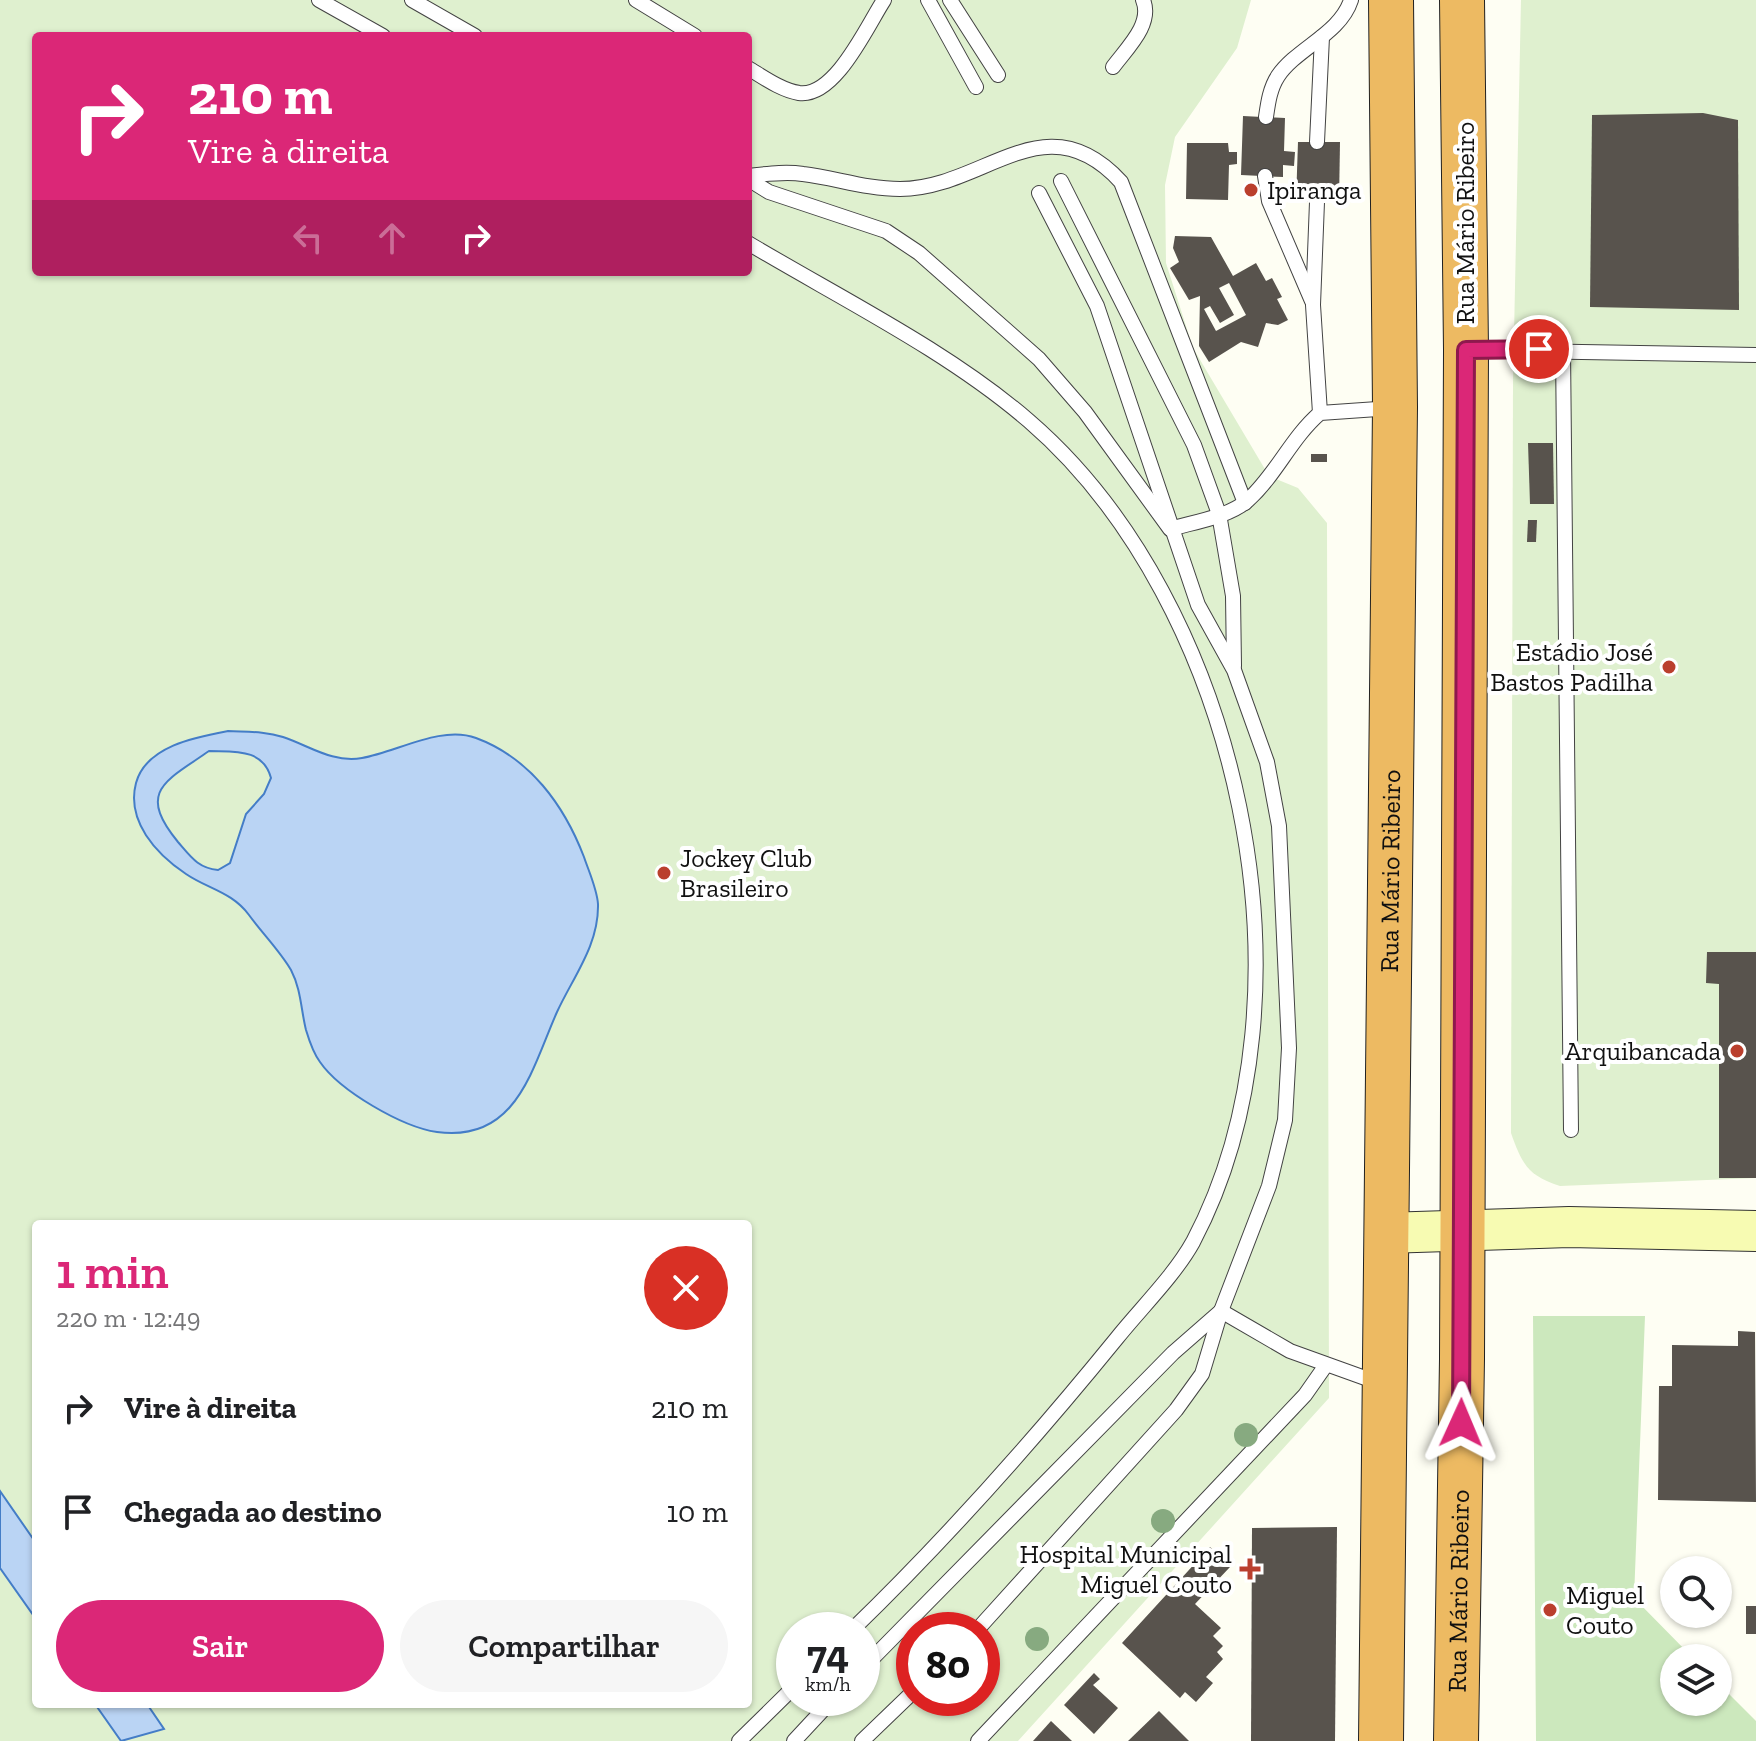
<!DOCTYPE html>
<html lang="pt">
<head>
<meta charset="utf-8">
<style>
  body { margin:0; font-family:"Zilla Slab",serif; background:#f6f6f6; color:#202124; height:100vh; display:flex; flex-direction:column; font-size:30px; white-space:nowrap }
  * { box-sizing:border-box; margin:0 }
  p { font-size:26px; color:#757577 }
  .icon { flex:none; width:44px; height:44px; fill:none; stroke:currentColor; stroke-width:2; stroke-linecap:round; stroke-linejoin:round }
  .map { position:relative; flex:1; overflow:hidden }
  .drawer { position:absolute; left:32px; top:1220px; width:720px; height:488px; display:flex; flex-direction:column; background:#fff; border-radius:8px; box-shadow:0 2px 6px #0004 }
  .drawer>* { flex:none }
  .banner { position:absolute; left:32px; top:32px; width:720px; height:244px; border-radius:8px; box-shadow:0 2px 6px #0004; background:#db2777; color:#fff; overflow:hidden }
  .buttons { position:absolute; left:1660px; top:1556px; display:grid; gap:16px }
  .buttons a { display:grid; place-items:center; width:72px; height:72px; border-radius:50%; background:#fff; box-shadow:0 2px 6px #0004; font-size:40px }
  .speed { position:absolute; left:776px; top:1612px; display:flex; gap:16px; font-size:40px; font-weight:700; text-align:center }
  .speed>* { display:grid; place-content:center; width:104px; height:104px; border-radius:50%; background:#fff; box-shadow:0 2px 6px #0004; line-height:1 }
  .speed small { font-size:20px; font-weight:400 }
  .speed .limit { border:12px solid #d22; background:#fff; color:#111 }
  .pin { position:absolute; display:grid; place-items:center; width:68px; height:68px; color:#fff; margin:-34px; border:4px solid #fff; border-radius:50%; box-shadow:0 2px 8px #0007 }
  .me { position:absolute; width:88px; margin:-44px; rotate:1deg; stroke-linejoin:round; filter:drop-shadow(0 0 6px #0008) }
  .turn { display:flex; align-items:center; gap:28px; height:168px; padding:0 24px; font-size:36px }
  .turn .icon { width:104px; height:104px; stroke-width:2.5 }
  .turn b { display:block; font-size:56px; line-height:68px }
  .lanes { display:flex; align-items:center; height:76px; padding:0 24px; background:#0003; justify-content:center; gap:40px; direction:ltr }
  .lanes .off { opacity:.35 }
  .round { display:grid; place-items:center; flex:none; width:84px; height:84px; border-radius:42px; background:#f6f6f6 }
  .overview { display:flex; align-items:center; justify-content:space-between; height:136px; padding:0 24px }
  h1 { font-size:48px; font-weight:600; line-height:60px; color:#db2777 }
  .action { display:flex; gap:16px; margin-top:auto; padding:16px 24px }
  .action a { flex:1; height:92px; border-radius:48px; background:#db2777; color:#fff; font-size:32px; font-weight:600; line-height:92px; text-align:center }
  .action a+a { background:#f6f6f6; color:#202124 }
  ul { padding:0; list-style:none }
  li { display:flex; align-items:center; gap:24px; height:104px; padding:0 24px }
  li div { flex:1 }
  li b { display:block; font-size:30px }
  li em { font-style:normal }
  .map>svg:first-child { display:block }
</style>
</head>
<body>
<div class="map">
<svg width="1756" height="1741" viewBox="0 0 1756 1741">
  <rect width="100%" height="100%" fill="#fefef3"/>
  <path fill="#cce8bd" d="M1533,1316H1645L1634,1598L1693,1658H1674V1702H1718V1683L1756,1721V1741H1536Z"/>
  <g fill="#dff0cf" fill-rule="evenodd">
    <path d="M0,0H1251L1237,48L1175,137L1165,185L1166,263L1193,348L1269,476L1298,488L1327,523L1329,1398L1018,1741H0ZM36,36H748V272H36ZM36,1224H748V1704H36ZM794,1630H862V1698H794ZM914,1630H982V1698H914Z"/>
    <path d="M1521,0H1756V1178L1560,1186C1528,1176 1522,1164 1511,1133L1513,383Z"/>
  </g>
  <g fill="#bad4f4" stroke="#447dc7" stroke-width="2" fill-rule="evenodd">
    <path d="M228,731C247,732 265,731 283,737C310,746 332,763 362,758C397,752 441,725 476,738C530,758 564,805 584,857C589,872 597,889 598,904C599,945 573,977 557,1012C532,1068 517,1143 437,1132C402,1127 340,1091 320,1062C314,1054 309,1040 306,1030C301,1010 301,989 291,970C280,951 262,933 249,915C232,892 208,889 186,874C156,854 126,821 136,783C146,746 196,737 228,731ZM209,751C234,752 263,748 271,778L264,794L246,814L230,863L218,870C198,868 191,857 178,842C136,791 166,781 209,751Z"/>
    <path d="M0,1491L36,1543V1619L0,1568Z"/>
    <path d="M95,1704H147L164,1729L121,1741Z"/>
  </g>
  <g fill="#58534d" fill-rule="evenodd">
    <path d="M1703,113L1738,120L1739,310L1590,307L1592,115Z"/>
    <path d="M1243,116L1285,118L1284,151L1295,152L1294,166L1283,165V177L1241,175Z"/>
    <path d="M1298,142H1340L1339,202L1296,201Z"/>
    <path d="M1187,143H1228L1229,152H1237V164L1229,165L1228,200L1186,199Z"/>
    <path d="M1175,236L1211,237L1233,276L1256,263L1266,281L1272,278L1282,297L1277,299L1288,320L1278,325L1266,323L1258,347L1241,342L1209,362L1199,346L1200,296L1189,300L1170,268L1179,262L1173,248ZM1229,283L1246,315L1216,331L1204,309L1210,306L1220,323L1234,315L1219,288Z"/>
    <path d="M1528,443H1553L1554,504H1530Z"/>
    <rect x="1311" y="454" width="16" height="8"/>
    <path d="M1528,520H1537L1536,542H1527Z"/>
    <path d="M1707,952H1756V1178H1719V984L1706,983Z"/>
    <path d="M1738,1331L1755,1332L1756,1502L1658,1500L1659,1386H1672V1345L1738,1346Z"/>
    <path d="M1337,1527L1335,1741H1251L1252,1528Z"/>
    <path d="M1210,1547L1230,1567L1195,1604L1221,1628L1213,1636L1223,1646L1217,1652L1223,1659L1206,1677L1213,1683L1196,1702L1185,1692L1180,1698L1122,1643Z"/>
    <rect x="1746" y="1606" width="10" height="28"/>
    <path d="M1094,1673L1100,1679L1093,1685L1118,1708L1094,1734L1064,1705Z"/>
    <path d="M1159,1711L1189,1741H1128Z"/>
    <path d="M1051,1721L1072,1741H1033Z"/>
  </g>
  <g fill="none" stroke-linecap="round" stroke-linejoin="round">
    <g stroke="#434343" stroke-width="16">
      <g id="lane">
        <path d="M319,0L383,36"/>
        <path d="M412,0L475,36"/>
        <path d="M636,0L695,36"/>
        <path d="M928,0L976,87"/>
        <path d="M950,0L998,75"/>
        <path d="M1113,67C1127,48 1153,24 1143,0"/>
        <path d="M748,68C763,77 781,90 799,93C835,98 867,26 884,0"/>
        <path d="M1266,117C1268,103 1270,88 1278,76C1297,48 1340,34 1351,0"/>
        <path d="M1317,142L1322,37"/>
        <path d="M748,176C766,174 785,171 803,174C836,178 866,189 900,189C984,189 1045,99 1121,182L1245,503"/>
        <path d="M1265,176L1269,201L1312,301"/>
        <path d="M748,179L769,192L886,231L919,253L1039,359L1085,412L1170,529C1194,522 1229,517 1248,500C1276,475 1291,438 1320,413L1392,408"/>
        <path d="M1061,181L1194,445L1219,514L1233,596L1234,666"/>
        <path d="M1317,202L1313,305L1320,413"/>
        <path d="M748,243C840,298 948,351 1029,421C1240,603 1324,994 1193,1242C1174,1276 1141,1308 1117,1338C1034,1440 946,1539 852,1630"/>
        <path d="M1470,350L1756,355"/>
        <path d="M1563,350L1571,1130"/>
        <path d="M1221,1311L1290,1351L1379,1383"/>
        <path d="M977,1630L1176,1410L1202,1374L1221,1311L1269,1186L1285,1120L1289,1048L1279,826L1267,762L1234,670L1198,605L1097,306L1039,193"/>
        <path d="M862,1669L1173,1353L1221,1311"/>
        <path d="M739,1741L794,1687"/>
        <path d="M794,1741L834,1698"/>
        <path d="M862,1741L914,1691"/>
        <path d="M978,1741L1305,1395L1326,1365"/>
      </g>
    </g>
    <g stroke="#323232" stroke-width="42">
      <path id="secondary" d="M1385,1233L1569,1227L1756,1231"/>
    </g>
    <g stroke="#212121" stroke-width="46">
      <g id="highway">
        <path id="s1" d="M1381,1741L1395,407L1391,0"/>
        <path id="s2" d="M1456,1741L1462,1359L1466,350L1462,0"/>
      </g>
    </g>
    <use href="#lane" stroke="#fff" stroke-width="14"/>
    <use href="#secondary" stroke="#f7fbb2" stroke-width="40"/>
    <use href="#highway" stroke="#edba62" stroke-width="44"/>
  </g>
  <g fill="#87aa80">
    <circle cx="1246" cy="1435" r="12"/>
    <circle cx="1163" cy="1521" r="12"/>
    <circle cx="1037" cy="1639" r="12"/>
  </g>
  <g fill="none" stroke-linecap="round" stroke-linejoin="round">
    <g stroke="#8e194d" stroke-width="20">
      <path id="route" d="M1461,1423L1466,350L1539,349"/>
    </g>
    <use href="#route" stroke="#db2777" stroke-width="14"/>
  </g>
  <g fill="#ba3f2d" stroke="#fff" stroke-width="3">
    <circle cx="1251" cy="190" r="8"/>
    <circle cx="1669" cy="667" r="8"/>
    <circle cx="664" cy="873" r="8"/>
    <circle cx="1737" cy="1051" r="8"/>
    <path d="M1246 1557h8v8h8v8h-8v8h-8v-8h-8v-8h8z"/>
    <circle cx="1550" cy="1610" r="8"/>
  </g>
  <g text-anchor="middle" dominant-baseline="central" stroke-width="8" stroke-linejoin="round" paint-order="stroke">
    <g font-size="26" fill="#101010" stroke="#fff" text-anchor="start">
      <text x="1267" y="190">Ipiranga</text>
      <text x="1653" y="652" text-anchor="end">Estádio José<tspan x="1653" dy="30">Bastos Padilha</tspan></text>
      <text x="680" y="858">Jockey Club<tspan x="680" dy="30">Brasileiro</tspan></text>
      <text x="1721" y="1051" text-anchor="end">Arquibancada</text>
      <text x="1232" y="1554" text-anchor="end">Hospital Municipal<tspan x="1232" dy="30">Miguel Couto</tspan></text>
      <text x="1566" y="1595">Miguel<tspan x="1566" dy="30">Couto</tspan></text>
    </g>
    <g font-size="26" fill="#101010" stroke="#fff">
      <text transform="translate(1465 223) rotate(-90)">Rua Mário Ribeiro</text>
      <text stroke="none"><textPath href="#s1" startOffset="870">Rua Mário Ribeiro</textPath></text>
      <text stroke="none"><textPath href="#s2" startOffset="150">Rua Mário Ribeiro</textPath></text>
    </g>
  </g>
</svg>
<div class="buttons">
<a><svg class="icon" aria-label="search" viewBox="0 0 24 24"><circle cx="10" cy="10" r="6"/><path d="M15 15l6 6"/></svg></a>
<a><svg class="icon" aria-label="layers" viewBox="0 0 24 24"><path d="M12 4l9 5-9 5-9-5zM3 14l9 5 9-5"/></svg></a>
</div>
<div class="speed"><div>74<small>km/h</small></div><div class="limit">80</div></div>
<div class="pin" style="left:1539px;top:349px;background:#d93025"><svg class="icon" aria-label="arrive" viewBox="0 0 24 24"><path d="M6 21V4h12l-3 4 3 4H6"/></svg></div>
<svg class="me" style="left:1461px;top:1423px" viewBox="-20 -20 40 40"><path d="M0-17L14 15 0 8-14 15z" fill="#db2777" stroke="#fff" stroke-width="4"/></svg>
<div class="banner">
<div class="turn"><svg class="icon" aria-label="right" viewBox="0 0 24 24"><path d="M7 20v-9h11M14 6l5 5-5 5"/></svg><div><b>210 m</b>Vire à direita</div></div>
<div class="lanes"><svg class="icon off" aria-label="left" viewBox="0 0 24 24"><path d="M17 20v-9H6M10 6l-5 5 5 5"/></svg><svg class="icon off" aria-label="ahead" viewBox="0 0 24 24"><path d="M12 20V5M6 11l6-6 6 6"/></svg><svg class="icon" aria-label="right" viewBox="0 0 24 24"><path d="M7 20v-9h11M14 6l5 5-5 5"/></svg></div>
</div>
<section class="drawer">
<div class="overview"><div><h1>1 min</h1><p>220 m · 12:49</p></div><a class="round" style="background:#d93025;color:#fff"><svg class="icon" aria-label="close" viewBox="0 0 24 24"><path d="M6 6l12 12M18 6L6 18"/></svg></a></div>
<ul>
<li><svg class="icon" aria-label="right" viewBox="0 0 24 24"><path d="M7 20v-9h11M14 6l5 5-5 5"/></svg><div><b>Vire à direita</b></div><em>210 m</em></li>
<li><svg class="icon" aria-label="arrive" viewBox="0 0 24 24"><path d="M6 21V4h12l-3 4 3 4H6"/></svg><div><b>Chegada ao destino</b></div><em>10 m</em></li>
</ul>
<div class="action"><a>Sair</a><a>Compartilhar</a></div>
</section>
</div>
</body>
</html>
